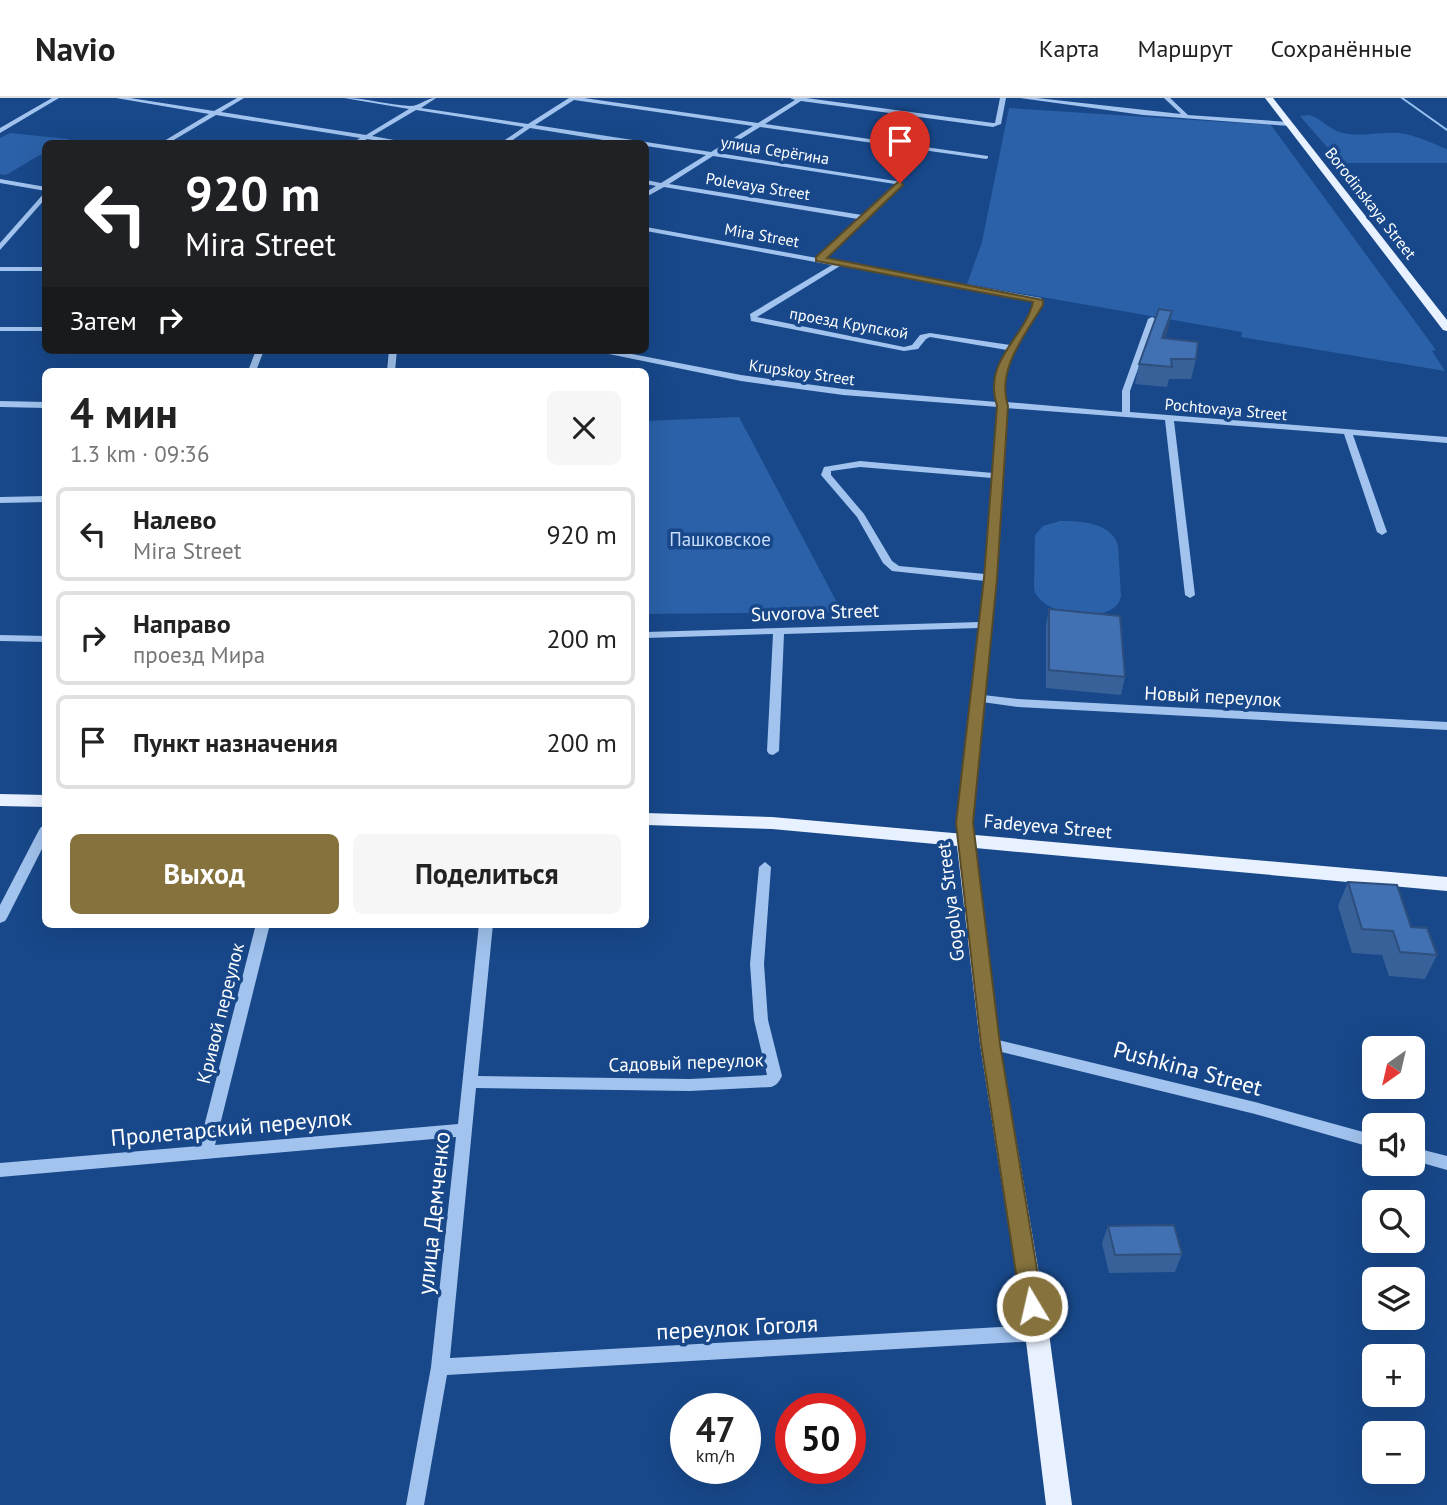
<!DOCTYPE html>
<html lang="ru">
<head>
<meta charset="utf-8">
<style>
  body { margin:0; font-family:"PT Sans",sans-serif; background:#f6f6f6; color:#222; height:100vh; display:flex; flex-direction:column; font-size:26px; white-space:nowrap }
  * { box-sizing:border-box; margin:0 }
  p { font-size:23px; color:#767676 }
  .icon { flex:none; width:38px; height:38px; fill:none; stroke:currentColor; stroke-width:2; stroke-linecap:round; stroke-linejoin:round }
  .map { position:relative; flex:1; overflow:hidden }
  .side { position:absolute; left:42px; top:270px; width:607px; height:560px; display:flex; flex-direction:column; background:#fff; border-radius:10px; box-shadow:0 7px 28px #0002 }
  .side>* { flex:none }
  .guide { position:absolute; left:42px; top:42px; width:607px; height:214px; border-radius:10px; box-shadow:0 7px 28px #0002; background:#202124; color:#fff; overflow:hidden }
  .needle { width:46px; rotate:214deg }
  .tools { position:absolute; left:1362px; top:938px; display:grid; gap:14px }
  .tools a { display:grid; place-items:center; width:63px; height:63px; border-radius:10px; background:#fff; box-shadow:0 7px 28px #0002; font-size:35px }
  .speed { position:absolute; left:670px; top:1295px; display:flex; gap:14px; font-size:35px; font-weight:700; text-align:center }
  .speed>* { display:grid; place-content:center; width:91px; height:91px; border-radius:50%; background:#fff; box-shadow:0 7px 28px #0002; line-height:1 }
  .speed small { font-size:18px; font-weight:400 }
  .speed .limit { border:10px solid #d22; background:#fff; color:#111 }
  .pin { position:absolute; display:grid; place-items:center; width:60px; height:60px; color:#fff; margin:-72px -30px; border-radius:50% 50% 50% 0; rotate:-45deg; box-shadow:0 0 7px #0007 }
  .pin .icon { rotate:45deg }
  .me { position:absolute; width:77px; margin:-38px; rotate:351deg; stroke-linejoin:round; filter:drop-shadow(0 0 5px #0008) }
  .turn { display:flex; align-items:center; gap:24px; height:147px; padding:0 28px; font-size:32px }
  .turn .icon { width:91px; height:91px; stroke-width:2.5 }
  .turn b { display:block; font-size:49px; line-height:60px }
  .then { display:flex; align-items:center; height:66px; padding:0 28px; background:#0003; gap:14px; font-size:26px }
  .round { display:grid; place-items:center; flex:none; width:74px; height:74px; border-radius:10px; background:#f6f6f6 }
  .overview { display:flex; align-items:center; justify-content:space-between; height:119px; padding:0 28px }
  h1 { font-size:42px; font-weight:600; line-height:52px }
  .primary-button { display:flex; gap:14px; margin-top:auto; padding:14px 28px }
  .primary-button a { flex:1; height:80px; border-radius:10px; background:#85723d; color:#fff; font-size:28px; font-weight:600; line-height:80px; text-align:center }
  .primary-button a+a { background:#f6f6f6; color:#222 }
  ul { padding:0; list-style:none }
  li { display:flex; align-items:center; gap:21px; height:94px; margin:0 14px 10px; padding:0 14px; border:4px solid #e0e0e0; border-radius:10px }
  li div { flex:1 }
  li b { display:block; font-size:26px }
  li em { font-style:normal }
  header { display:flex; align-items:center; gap:42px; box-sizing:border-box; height:98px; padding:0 35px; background:#fff; border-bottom:2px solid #e0e0e0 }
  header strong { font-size:33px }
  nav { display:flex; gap:38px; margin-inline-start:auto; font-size:24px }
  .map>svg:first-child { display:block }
</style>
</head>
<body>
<header>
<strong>Navio</strong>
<nav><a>Карта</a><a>Маршрут</a><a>Сохранённые</a></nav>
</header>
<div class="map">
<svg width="1447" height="1407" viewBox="0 0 1447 1407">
  <rect width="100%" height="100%" fill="#18488a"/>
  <g fill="#2b61a8">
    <path d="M1009,10L1271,27L1436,252L1432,253L1445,273L1241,239L1242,234L967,186L982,144Z"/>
    <path d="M1309,17C1322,20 1330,33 1343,35C1361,39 1381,34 1399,35C1416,37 1431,45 1447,51V65H1341L1300,18Z"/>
    <path d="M10,35L69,41L60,45L46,46L45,54L6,77L0,76V40Z"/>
    <path d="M739,319L842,514L646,516V323Z"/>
    <path d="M1060,423C1081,423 1110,424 1118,447L1121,498C1116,529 1040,519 1034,491L1035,437L1043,428Z"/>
  </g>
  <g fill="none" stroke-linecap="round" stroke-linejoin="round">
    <path stroke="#94bdf0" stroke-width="2" d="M1402,0L1447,32"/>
    <g fill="#a1c3ee" fill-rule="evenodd">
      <path d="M52,0H59L0,35V30Z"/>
      <path d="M116,0H130L214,13L237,0H244L221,14L366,37L409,11L344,0C367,0 388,7 410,8C420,8 426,0 436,0L421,10L528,26L569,0H584L758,25L795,2L790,0H806L993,25H995L1000,0H1006L1001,26L993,29L801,3L765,26L988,58V60L986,61L760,29L718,55L902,84V86L824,161L1041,200L1043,207C1024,236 999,267 1006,304L1122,314V293L1148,221L1152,219L1156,221L1130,293V314L1447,339V345L1353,337L1387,434L1382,437L1377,434L1344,336L1174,323L1195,497L1190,500L1185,497L1165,322L1006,310L995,480L983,597L1018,601L1447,624V632L1018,609L982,604L970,725L971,743L965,747L959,743L958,725L979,530L784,536L779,653L773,657L769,656L767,653L773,536L646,540V534L980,524L985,483L892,473L883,465L857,419L821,377L824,369L860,363L993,375L998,309L843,297L741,283L599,254L595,252H611L741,277L843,291L997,304L996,281L1007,252L930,239L926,241L918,251L904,253L751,223L750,216L832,167L646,133V129L817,160L858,121L664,89L646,99V94L656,88L646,86V82L661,85L706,57L646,48V46H628L530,30L507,46H499L524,29L416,12L372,38L416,46H398L367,41L359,46H351L360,40L216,17L167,46H159L209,16ZM574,2L753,28L711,54L535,27ZM713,58L895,86L862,117L669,86ZM840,168L1034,204L1035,207L1010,247L930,235L920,237L912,247L904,249L757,219ZM860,369L992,380L985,476L899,468L892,463L864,416L831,377V373Z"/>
      <path d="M1020,0H1037L1181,16L1164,0H1170L1188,17L1289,24L1292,26L1289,28L1143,17Z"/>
      <path d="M0,81L46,89V93L0,85Z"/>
      <path d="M46,93V100L0,152V145Z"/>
      <rect x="0" y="169" width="46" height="4"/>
      <rect x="0" y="229" width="46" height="4"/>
      <path d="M256,252H264L256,273H248Z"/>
      <path d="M389,252H397L395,273H387Z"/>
      <path d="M0,303L46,304V310L0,309Z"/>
      <path d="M46,398V404L0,405V399Z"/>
      <path d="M0,537L46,538V544L0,543Z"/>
      <path d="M46,728V743L7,820L5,823L0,825V807L39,732L41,729Z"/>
      <path d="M765,764L771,769L764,866L768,922L782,978C779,984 777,987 771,989L690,993L476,990L450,1260L1037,1227L1043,1229L1046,1235L1043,1241L1037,1243L447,1277L424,1407H406L431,1269L456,1039L0,1079V1065L199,1048L256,826H270L215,1047L458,1026L479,826H493L478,978L690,981L767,977L754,922L750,866L759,769Z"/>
      <path d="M990,940L1255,1004L1374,1037V1050L1255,1016L985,950L983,946L985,942Z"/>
      <path d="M1412,1049L1447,1058V1072L1412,1062Z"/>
    </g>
    <g fill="#e8f1ff" fill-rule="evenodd">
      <path d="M1265,0H1273L1447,222V233L1443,232Z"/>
      <path d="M0,696L46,697V709L0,708Z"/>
      <path d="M646,715L772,719L1447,779V793L975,750L1000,946L1049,1235L1072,1407H1046L1025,1235L980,946L957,748L772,731L646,727Z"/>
    </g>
  </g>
  <g fill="#386199">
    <path d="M1172,213L1165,241L1196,261L1191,281H1169L1167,289L1135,286L1139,266Z"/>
    <path d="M1049,511L1125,579L1121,597L1046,590V528Z"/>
    <path d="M1348,784L1411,829L1437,857L1425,881L1389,878L1382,857L1352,855L1338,808Z"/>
    <path d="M1108,1128L1182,1156L1175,1174L1109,1175L1102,1145Z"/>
  </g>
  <path fill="#2e4f7d" d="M1172,213L1168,232L1158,260L1162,240Z"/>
  <g fill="#4171b2" stroke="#2e4f7d" stroke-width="2">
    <path d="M1159,211L1172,213L1162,240L1198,244L1196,261H1171L1172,269L1139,266Z"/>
    <path d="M1049,511L1120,518L1125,579L1049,572Z"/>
    <path d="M1348,784L1397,787L1411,829L1427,830L1437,857L1400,854L1393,833L1362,831Z"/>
    <path d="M1174,1127L1182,1156L1115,1157L1108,1128Z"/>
  </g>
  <path fill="#85723d" stroke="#564a28" stroke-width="2" d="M900,82L903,87L827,160L1043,202V207C1025,237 996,272 1008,308L997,480L973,725L1000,946L1043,1208L1040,1216L1032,1218L1025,1216L1021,1208L981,946L956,725L984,480L997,308C982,262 1025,240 1033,204L816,163V159Z"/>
  <g text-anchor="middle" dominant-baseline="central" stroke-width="7" stroke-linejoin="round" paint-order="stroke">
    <g font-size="16" fill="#fff" stroke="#18488a">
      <text transform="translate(775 52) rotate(9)">улица Серёгина</text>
      <text transform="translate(758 88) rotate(9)">Polevaya Street</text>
      <text transform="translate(1371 105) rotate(52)">Borodinskaya Street</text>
      <text transform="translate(762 137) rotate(10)">Mira Street</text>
      <text transform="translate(849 225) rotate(10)">проезд Крупской</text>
      <text transform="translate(802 274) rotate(8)">Krupskoy Street</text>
      <text transform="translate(1226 311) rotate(5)">Pochtovaya Street</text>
    </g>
    <g font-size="19" fill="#c7ddfa" stroke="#18488a">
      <text x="720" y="441">Пашковское</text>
    </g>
    <g font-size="19" fill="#fff" stroke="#18488a">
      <text transform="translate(815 514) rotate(-2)">Suvorova Street</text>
      <text transform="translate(1213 598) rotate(3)">Новый переулок</text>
      <text transform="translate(1048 728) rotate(5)">Fadeyeva Street</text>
      <text transform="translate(950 804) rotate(-97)">Gogolya Street</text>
      <text transform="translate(220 915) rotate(-76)">Кривой переулок</text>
      <text transform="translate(686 964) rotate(-2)">Садовый переулок</text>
    </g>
    <g font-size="23" fill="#fff" stroke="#18488a">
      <text transform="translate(1188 970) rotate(15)">Pushkina Street</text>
      <text transform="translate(231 1029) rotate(-5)">Пролетарский переулок</text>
      <text transform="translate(433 1115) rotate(-84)">улица Демченко</text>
      <text transform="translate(737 1229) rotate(-3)">переулок Гоголя</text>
    </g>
  </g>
</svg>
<div class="tools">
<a><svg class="needle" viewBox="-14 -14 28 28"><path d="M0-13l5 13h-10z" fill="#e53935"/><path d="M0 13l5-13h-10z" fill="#767676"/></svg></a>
<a><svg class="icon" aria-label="sound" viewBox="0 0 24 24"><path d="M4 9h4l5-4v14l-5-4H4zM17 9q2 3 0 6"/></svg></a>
<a><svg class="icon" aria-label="search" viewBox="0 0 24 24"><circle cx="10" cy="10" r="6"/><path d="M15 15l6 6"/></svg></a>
<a><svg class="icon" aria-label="layers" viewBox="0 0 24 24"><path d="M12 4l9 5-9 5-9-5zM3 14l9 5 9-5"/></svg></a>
<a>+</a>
<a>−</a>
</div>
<div class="speed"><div>47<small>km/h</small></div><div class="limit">50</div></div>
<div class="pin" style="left:900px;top:85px;background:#d93025"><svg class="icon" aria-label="arrive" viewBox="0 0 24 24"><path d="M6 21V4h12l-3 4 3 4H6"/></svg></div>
<svg class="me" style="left:1032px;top:1208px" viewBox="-20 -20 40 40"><circle r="17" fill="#85723d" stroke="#fff" stroke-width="3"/><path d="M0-11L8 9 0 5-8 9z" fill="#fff"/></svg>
<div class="guide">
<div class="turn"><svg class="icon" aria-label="left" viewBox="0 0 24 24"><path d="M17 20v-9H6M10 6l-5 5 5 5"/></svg><div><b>920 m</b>Mira Street</div></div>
<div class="then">Затем<svg class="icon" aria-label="right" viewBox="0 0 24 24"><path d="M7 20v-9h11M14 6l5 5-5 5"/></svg></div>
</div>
<section class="side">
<div class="overview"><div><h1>4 мин</h1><p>1.3 km · 09:36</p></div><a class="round"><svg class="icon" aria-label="close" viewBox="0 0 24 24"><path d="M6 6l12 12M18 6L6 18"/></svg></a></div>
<ul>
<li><svg class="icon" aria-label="left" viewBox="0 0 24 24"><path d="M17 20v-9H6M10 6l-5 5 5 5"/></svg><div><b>Налево</b><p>Mira Street</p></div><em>920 m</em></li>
<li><svg class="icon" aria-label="right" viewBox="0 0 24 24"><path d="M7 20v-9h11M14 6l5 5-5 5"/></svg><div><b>Направо</b><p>проезд Мира</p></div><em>200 m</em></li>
<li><svg class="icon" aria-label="arrive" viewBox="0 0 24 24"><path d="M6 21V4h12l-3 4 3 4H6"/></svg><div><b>Пункт назначения</b></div><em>200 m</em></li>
</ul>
<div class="primary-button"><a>Выход</a><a>Поделиться</a></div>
</section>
</div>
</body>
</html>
